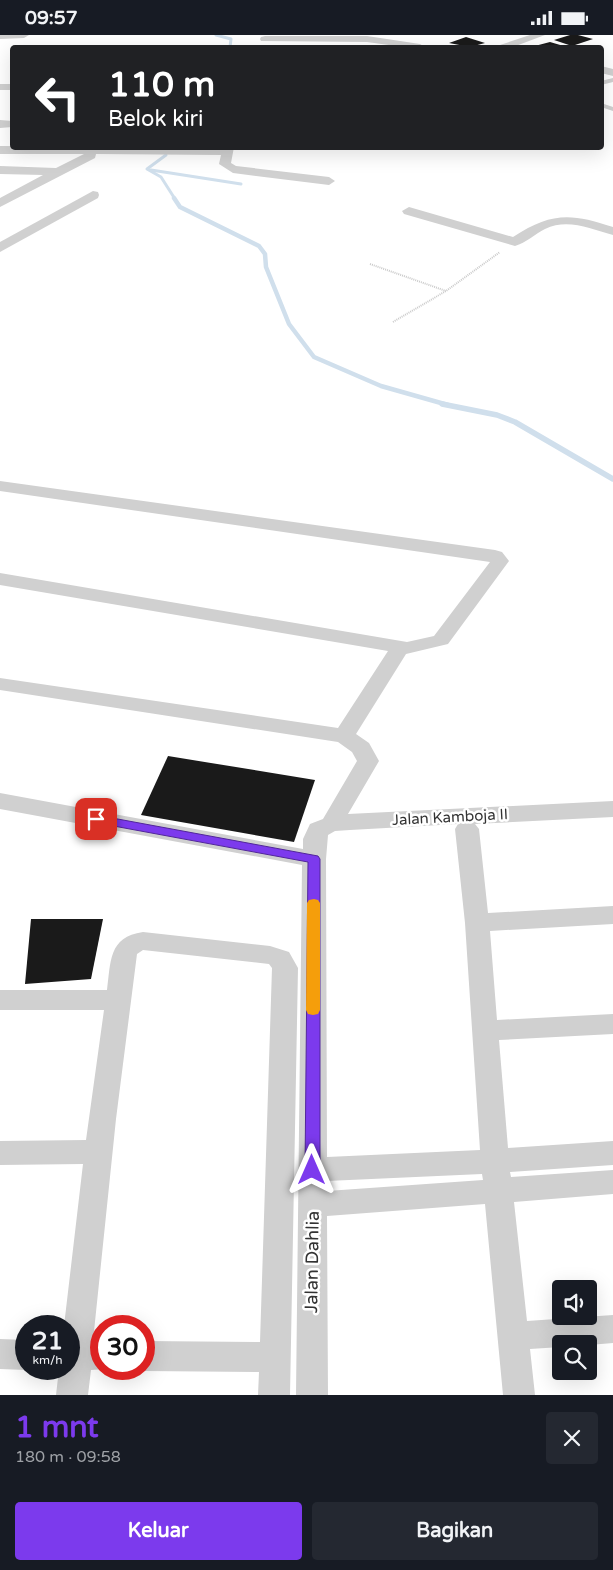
<!DOCTYPE html>
<html lang="id">
<head>
<meta charset="utf-8">
<style>
  body { margin:0; font-family:"Varela Round",sans-serif; background:#242831; color:#f1f3f6; height:100vh; display:flex; flex-direction:column; font-size:19px; white-space:nowrap }
  * { box-sizing:border-box; margin:0 }
  p { font-size:16px; color:#9ea1a6 }
  .icon { flex:none; width:28px; height:28px; fill:none; stroke:currentColor; stroke-width:2; stroke-linecap:round; stroke-linejoin:round }
  .map { position:relative; height:1360px; overflow:hidden }
  .side { display:flex; flex-direction:column; background:#171b24; flex:1 }
  .side>* { flex:none }
  .top-card { position:absolute; left:10px; top:10px; width:594px; height:105px; border-radius:5px; box-shadow:0 5px 20px #0002; background:#202124; color:#fff; overflow:hidden }
  .controls { position:absolute; left:552px; top:1245px; display:grid; gap:10px }
  .controls a { display:grid; place-items:center; width:45px; height:45px; border-radius:5px; background:#171b24; box-shadow:0 5px 20px #0002; font-size:25px }
  .speed { position:absolute; left:15px; top:1280px; display:flex; gap:10px; font-size:25px; font-weight:700; text-align:center }
  .speed>* { display:grid; place-content:center; width:65px; height:65px; border-radius:50%; background:#171b24; box-shadow:0 5px 20px #0002; line-height:1 }
  .speed small { font-size:12px; font-weight:400 }
  .speed .limit { border:8px solid #d22; background:#fff; color:#111 }
  .pin { position:absolute; display:grid; place-items:center; width:42px; height:42px; color:#fff; margin:-21px; border-radius:10px; box-shadow:0 2px 8px #0006 }
  .me { position:absolute; width:55px; margin:-28px; rotate:0deg; stroke-linejoin:round; filter:drop-shadow(0 0 4px #0008) }
  .turn { display:flex; align-items:center; gap:18px; height:105px; padding:0 15px; font-size:22px }
  .turn .icon { width:65px; height:65px; stroke-width:2.5 }
  .turn b { display:block; font-size:35px; line-height:42px }
  .round { display:grid; place-items:center; flex:none; width:52px; height:52px; border-radius:5px; background:#242831 }
  .overview { display:flex; align-items:center; justify-content:space-between; height:85px; padding:0 15px }
  h1 { font-size:30px; font-weight:700; line-height:38px; color:#7c3aed }
  .button { display:flex; gap:10px; margin-top:auto; padding:10px 15px }
  .button a { flex:1; height:58px; border-radius:5px; background:#7c3aed; color:#fff; font-size:20px; font-weight:700; line-height:58px; text-align:center }
  .button a+a { background:#242831; color:#f1f3f6 }
  .status { display:flex; justify-content:space-between; align-items:center; height:35px; padding:0 25px; background:#171b24; direction:ltr }
  .status svg { height:14px; fill:currentColor }
  .map>svg:first-child { display:block }
</style>
</head>
<body>
<div class="status"><b>09:57</b><svg viewBox="0 0 49 12"><path d="M0 12V9h3v3zM5 12V6h3v6zM10 12V3h3v9zM15 12V0h3v12zM26 1h20v11H26zM47 4h2v5h-2z"/></svg></div>
<div class="map">
<svg width="613" height="1360" viewBox="0 0 613 1360">
  <rect width="100%" height="100%" fill="#fff"/>
  <g fill="none" stroke-linecap="round" stroke-linejoin="round">
    <g stroke="#d0dfec" stroke-width="3">
      <path d="M216,0L231,4L230,12"/>
      <path d="M166,120L147,134L161,142L175,164"/>
      <path d="M151,135L241,149"/>
    </g>
    <path stroke="#d0dfec" stroke-width="4.5" d="M174,163L180,172L259,211L265,219L266,232L289,289L314,322L381,351L448,370"/>
    <path stroke="#d0dfec" stroke-width="5.5" d="M442,369L497,380L515,387L613,444"/>
  </g>
  <g fill="#1a1a1a">
    <path d="M570,0H578L593,4L572,11L554,5Z"/>
    <path d="M466,2L485,8L470,12L449,8Z"/>
    <path d="M550,7L567,12H531Z"/>
    <path d="M168,721L315,745L294,807L141,780Z"/>
    <path d="M31,884H103L91,944L25,949Z"/>
  </g>
  <g fill="none" stroke-linecap="round" stroke-linejoin="round">
    <g stroke="#cacaca" stroke-width="2" stroke-dasharray="1 1" stroke-linecap="butt">
      <path d="M370,229L446,256"/>
      <path d="M393,287L446,256L500,217"/>
    </g>
    <g fill="#d0d0d0" fill-rule="evenodd">
      <path d="M613,43V47L601,50V46Z"/>
      <path d="M601,68L613,72V76L601,72Z"/>
    </g>
    <g fill="#d0d0d0" fill-rule="evenodd">
      <path d="M0,0H29L24,3L0,4Z"/>
      <path d="M530,0H545L513,12H499L500,10Z"/>
      <path d="M265,1H367L420,9L425,12H403L367,7L261,6L260,4L261,2Z"/>
      <path d="M601,31L613,34V41L601,38Z"/>
      <rect x="0" y="49" width="12" height="6"/>
      <path d="M0,85L12,86V92L0,93Z"/>
      <path d="M0,111L234,112L231,128L236,131L329,142L335,146L329,150L233,138L219,129L221,120L96,119L95,123L0,172V163L43,140L0,139V131L56,133L84,119H0Z"/>
      <path d="M93,156L98,157L99,160L98,163L0,217V207Z"/>
      <path d="M409,172L513,202C551,177 571,178 613,192V200C590,194 568,183 545,194C535,199 526,208 515,211L404,179L402,176Z"/>
      <path d="M0,446L495,515L502,517L509,526L448,609L406,619L356,699L369,708L379,726L348,779L613,766V782L475,789L479,794L488,878L613,871V889L490,896L497,985L613,979V999L499,1005L508,1113L613,1106V1130L510,1137L511,1142L613,1135V1159L514,1167L527,1286L613,1280V1308L589,1310L561,1309V1312L530,1314L535,1360H503L485,1169L327,1181L328,1360H296L302,830L0,774V758L303,814V804L310,789L323,784L357,726L352,717L338,707L0,655V643L338,693L388,616L0,550V538L407,607L434,601L490,527L0,456ZM458,789L455,794L465,888L480,1115L327,1122L326,824L328,800L335,796L350,795ZM482,1139L483,1145L327,1156V1146Z"/>
      <path d="M143,897L270,911L289,917L298,933L290,1360H258L259,1337L144,1336L139,1334H144V1306L260,1307L272,933L269,929L143,915L137,919L116,1084L93,1306H101V1334H106L91,1335L88,1360H56L59,1334H69V1291H64L83,1129L0,1130V1106L86,1105L104,975H0V955H107C111,927 108,902 143,897Z"/>
      <path d="M0,1304L26,1305V1334H29L26,1335L0,1334Z"/>
    </g>
  </g>
  <path fill="#7c3aed" stroke="#51269a" d="M96,780L318,821L320,824V1135L318,1140L312,1142L307,1140L305,1135L308,827L92,787L90,784L92,781Z"/>
  <path fill="#f59e0b" d="M314,864L318,865L320,868V975L318,979L313,980L308,979L306,975L307,868L309,865Z"/>
  <g text-anchor="middle" dominant-baseline="central" stroke-width="5" stroke-linejoin="round" paint-order="stroke">
    <g font-size="15" fill="#333" stroke="#fff">
      <text transform="translate(450 782) rotate(-3)">Jalan Kamboja II</text>
    </g>
    <g font-size="18" fill="#333" stroke="#fff">
      <text transform="translate(312 1227) rotate(-89)">Jalan Dahlia</text>
    </g>
  </g>
</svg>
<div class="controls">
<a><svg class="icon" aria-label="sound" viewBox="0 0 24 24"><path d="M4 9h4l5-4v14l-5-4H4zM17 9q2 3 0 6"/></svg></a>
<a><svg class="icon" aria-label="search" viewBox="0 0 24 24"><circle cx="10" cy="10" r="6"/><path d="M15 15l6 6"/></svg></a>
</div>
<div class="speed"><div>21<small>km/h</small></div><div class="limit">30</div></div>
<div class="pin" style="left:96px;top:784px;background:#d93025"><svg class="icon" aria-label="arrive" viewBox="0 0 24 24"><path d="M6 21V4h12l-3 4 3 4H6"/></svg></div>
<svg class="me" style="left:312px;top:1135px" viewBox="-20 -20 40 40"><path d="M0-17L14 15 0 8-14 15z" fill="#7c3aed" stroke="#fff" stroke-width="4"/></svg>
<div class="top-card">
<div class="turn"><svg class="icon" aria-label="left" viewBox="0 0 24 24"><path d="M17 20v-9H6M10 6l-5 5 5 5"/></svg><div><b>110 m</b>Belok kiri</div></div>
</div>
</div>
<section class="side">
<div class="overview"><div><h1>1 mnt</h1><p>180 m · 09:58</p></div><a class="round"><svg class="icon" aria-label="close" viewBox="0 0 24 24"><path d="M6 6l12 12M18 6L6 18"/></svg></a></div>
<div class="button"><a>Keluar</a><a>Bagikan</a></div>
</section>
</body>
</html>
